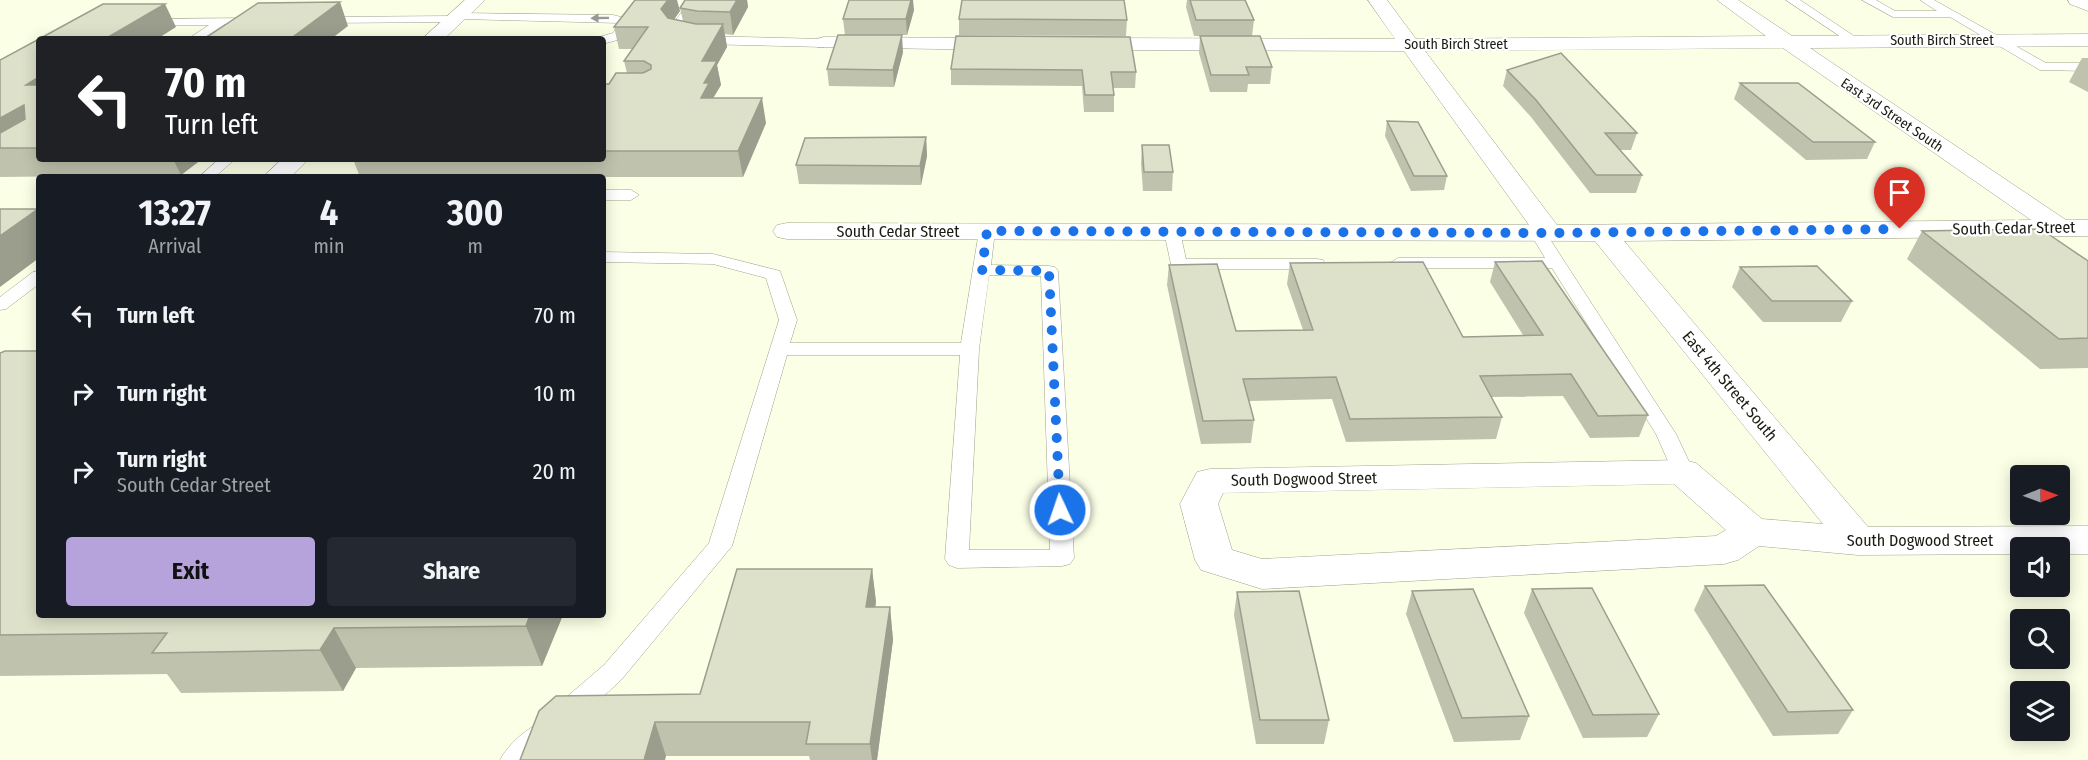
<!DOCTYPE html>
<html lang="en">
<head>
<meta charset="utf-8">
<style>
  body { margin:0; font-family:"Fira Sans Condensed",sans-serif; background:#242831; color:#f1f3f6; height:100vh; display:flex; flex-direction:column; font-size:22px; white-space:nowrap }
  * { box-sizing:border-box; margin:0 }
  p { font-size:20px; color:#9ea1a6 }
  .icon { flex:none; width:33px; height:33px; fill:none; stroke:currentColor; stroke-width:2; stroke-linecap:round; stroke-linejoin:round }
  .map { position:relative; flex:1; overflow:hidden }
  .details { position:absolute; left:36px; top:174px; width:570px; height:444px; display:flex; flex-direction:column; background:#171b24; border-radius:6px; box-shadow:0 3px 15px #0003 }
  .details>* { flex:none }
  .top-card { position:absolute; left:36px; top:36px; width:570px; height:126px; border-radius:6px; box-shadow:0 3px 15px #0003; background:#202124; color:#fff; overflow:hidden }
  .needle { width:39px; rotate:89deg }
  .fabs { position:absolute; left:2010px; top:465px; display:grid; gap:12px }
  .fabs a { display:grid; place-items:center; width:60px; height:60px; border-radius:6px; background:#171b24; box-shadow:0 3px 15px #0003; font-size:30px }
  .pin { position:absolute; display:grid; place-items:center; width:51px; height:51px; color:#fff; margin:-62px -26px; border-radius:50% 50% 50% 0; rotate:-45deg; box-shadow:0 0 6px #0007 }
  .pin .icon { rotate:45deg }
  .me { position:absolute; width:66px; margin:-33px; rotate:357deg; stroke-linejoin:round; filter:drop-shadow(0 0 4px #0008) }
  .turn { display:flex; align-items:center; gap:21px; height:126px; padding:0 30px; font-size:27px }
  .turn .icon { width:78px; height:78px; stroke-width:2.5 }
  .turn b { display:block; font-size:42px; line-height:51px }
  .eta { display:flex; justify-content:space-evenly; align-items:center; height:102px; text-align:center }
  .eta b { font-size:36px; font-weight:700; line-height:42px }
  .button { display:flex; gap:12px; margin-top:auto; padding:12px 30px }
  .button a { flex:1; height:69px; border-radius:6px; background:#b6a3db; color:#111; font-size:24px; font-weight:700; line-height:69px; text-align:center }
  .button a+a { background:#242831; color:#f1f3f6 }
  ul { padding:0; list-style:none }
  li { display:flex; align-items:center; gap:18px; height:78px; padding:0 30px }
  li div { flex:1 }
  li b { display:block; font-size:22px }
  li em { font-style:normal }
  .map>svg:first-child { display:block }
</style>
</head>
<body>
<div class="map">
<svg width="2088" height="760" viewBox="0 0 2088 760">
  <rect width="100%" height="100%" fill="#fbffe6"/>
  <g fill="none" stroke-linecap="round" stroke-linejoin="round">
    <g stroke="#9ea18b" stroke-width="1">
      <g id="service">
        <path d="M703,0H720L694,10L681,32L701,36L824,39L830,43L824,47L701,44L673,38L668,31L686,6Z"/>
        <path d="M1786,0H1800L1860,40L1854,44L1850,43Z"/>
        <path d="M1862,0H1876L1895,11H1937L1920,0H1934L2046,63H2088V71L2040,70L1950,17H1893Z"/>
        <path d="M458,13L613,15L629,19L632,25L621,39L603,44V39H598L599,37L613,33L620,23L460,19L455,22L320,23L314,20L320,17L453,16Z"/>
        <path d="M257,18L261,19V23L225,24L202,39H188L209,25H148L142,22L148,19Z"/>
        <path d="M219,159H235L215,177H199Z"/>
        <path d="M603,190H631L639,195L631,200H603Z"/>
        <path d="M987,226L995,231L991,265L1049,266L1055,267L1058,271L1074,558L1070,564L1062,566L957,568L949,565L945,559L960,355H787L732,546L622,679L576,722L566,725L556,722L553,714L556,706L604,665L709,543L779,320L766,278L713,264L603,262V252L713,254L780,271L797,320L790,343H961L979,231ZM989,275L1041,276L1050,550H969L979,349Z"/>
        <path d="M1172,227L1180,232L1186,259H1317L1323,260L1325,264L1323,268L1317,269H1179L1173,268L1171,264L1164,232Z"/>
        <path d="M1538,228L1546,233L1676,434L1694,472L1691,477L1683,479L1675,477L1656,434L1552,268H1398L1390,263L1398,258H1545L1530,233Z"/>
        <path d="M39,271V284L6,309L0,310V297L33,272Z"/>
        <path d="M544,721L554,725L558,733L554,741L533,760H500C508,744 528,727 544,721Z"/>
      </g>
    </g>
    <g stroke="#9ea18b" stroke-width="1">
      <g id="minor">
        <path d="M1368,0H1387L1416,39L1766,36L1717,0H1738L1792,36L2088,34V46L1810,48L2066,220H2088V236L1624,241L1868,527L2088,526V554H2060V548H2020V554L1858,555L1759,546L1738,560L1724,564L1262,589L1201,570L1195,560L1180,504L1197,472L1210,469L1683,460L1696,463L1762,519L1823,524L1595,241L787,239L777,237L773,231L777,225L787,223L1529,225L1404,51L1088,50L1081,48L1078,44L1081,40L1088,38L1395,39ZM1783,48L2031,220L1557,225L1425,51ZM1674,484L1726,530L1716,536L1262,559L1232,550L1218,504L1223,493Z"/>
        <path d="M824,37L1000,38L1007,40L1010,44L1007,48L1000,50L817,47L814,43L817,39Z"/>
      </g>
    </g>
    <g stroke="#9ea18b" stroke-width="1">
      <g id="tertiary">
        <path d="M465,0H485L444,39H422Z"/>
        <path d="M282,159H309L291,177H263Z"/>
      </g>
    </g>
    <g stroke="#9ea18b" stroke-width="1">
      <path id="secondary" d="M2068,0H2088V11L2070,4Z"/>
    </g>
    <use href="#service" fill="#fff" fill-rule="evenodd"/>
    <use href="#minor" fill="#fff" fill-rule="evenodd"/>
    <use href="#tertiary" fill="#fff" fill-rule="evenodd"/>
    <use href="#secondary" fill="#fff" fill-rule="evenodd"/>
  </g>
  <g fill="#bfc2ad">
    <path d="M685,0H747L748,7L733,35L725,34L727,47L717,65L721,85L713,98L766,123L743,177H360L353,159H603V84H609L627,73L624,61L632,49H619L614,27L680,11L674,19L683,21L680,8Z"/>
    <path d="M1187,0H1245L1254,20L1252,36H1194L1186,7Z"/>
    <path d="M914,10L907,35H845L843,19Z"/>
    <path d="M959,19L1127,20L1126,36L959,35Z"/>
    <path d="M1200,36L1272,67L1270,84H1248L1247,92H1210L1199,53Z"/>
    <path d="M1130,37L1136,72L1135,88H1113L1114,95V112H1084L1082,86L951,85V69Z"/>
    <path d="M39,39V159H202L181,175L0,177V60Z"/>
    <path d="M903,52L894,87L829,86L827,69Z"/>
    <path d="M2082,58H2088V92L2069,82Z"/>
    <path d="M1507,70L1637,133L1631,150H1620L1642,175L1636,193H1590L1531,117L1503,86Z"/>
    <path d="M1740,83L1875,142L1867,159L1806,160L1734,99Z"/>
    <path d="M1387,121L1447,176L1444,190L1411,191L1385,136Z"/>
    <path d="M926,137L927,156L921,185L799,184L796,165Z"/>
    <path d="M1142,145L1173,172L1172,191H1143L1141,164Z"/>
    <path d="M1922,231L2088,261V368L2040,369L1907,259Z"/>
    <path d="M1495,262L1648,415L1639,437L1590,438L1563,396L1492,397L1502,417L1496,439L1346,442L1332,399L1249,401L1254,420L1251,443L1201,444L1167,285L1169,265L1236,331L1303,330L1287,284L1290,263L1463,337L1523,335L1490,282Z"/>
    <path d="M1740,267L1852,301L1841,322H1763L1732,287Z"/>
    <path d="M0,353L563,615L542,666L356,668L343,691L181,693L167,674L0,676Z"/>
    <path d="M872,569L876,602L875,607H890L893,640L877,760H810L809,756H666L520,760L700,694Z"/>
    <path d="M1705,586L1853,710L1838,734L1773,736L1694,610Z"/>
    <path d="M1532,589L1659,714L1647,737L1583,738L1524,613Z"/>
    <path d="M1412,591L1529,716L1520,740L1454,742L1406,614Z"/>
    <path d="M1237,592L1329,720L1324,744H1256L1234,615Z"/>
  </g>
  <g fill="#9b9e8d">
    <path d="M668,0H677L680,11L666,31L661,9Z"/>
    <path d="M737,0H747L748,7L733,35L730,12Z"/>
    <path d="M911,0H913L914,10L907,35L906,19Z"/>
    <path d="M340,2L348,26L331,39H290Z"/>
    <path d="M165,4L176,27L157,39H105Z"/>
    <path d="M723,24L727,47L717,65L721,85L712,100L701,98L702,61Z"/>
    <path d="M902,35L903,52L894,87L893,70Z"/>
    <path d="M39,77V108L26,85Z"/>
    <path d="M762,98L766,123L743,177L738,151Z"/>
    <path d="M24,105L39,131L0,148V118Z"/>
    <path d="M926,137L927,156L921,185L920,166Z"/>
    <path d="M173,159H202L181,175Z"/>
    <path d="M38,209L39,211V258L0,287V236Z"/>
    <path d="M872,569L876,602L870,640L866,607Z"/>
    <path d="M890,607L893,640L877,760H872L870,744Z"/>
    <path d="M530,615H563L542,666L526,626Z"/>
    <path d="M334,628L356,668L343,691L320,650Z"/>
    <path d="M655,722L666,756L665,760H644Z"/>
  </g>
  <g fill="#dee1c9" stroke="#9b9e8d" stroke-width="1.5">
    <path d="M635,0H668L661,9L668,18L696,24H723L702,61H717L704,83H709L701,98H762L738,151H603V84H609L616,73H643L651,69V65L644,61H624L648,27H614Z"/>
    <path d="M685,0H737L730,12L697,11L680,8Z"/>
    <path d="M849,0H911L906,19H843Z"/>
    <path d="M962,0H1124L1127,20L959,19Z"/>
    <path d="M1190,0H1245L1254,20H1196Z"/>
    <path d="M340,2L290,39H204L258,3Z"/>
    <path d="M103,4H165L105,39H39Z"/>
    <path d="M838,35H902L893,70L827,69Z"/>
    <path d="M956,36L1130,37L1136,72H1111L1114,95H1085L1082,70L951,69Z"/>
    <path d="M1200,36H1260L1272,67H1246L1249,75H1211Z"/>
    <path d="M39,39V77L26,85H39V148H0V133L25,119L24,105L0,118V60Z"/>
    <path d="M1561,53L1637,133H1605L1642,175H1596L1536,100L1507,70Z"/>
    <path d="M1740,83H1798L1875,142H1813Z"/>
    <path d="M1387,121L1418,122L1447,176H1414Z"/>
    <path d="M926,137L920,166L796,165L805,138Z"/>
    <path d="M1142,145H1169L1173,172H1144Z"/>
    <path d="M0,209H38L0,236Z"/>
    <path d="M2041,229L2088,261V338L2059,339L1922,231Z"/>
    <path d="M1542,261L1648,415L1598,416L1571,374L1480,376L1502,417L1350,419L1336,377L1243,379L1254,420L1203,421L1169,265L1217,264L1236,331L1313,330L1290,263L1423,262L1463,337L1543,335L1495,262Z"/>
    <path d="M1817,266L1852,301H1772L1740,267Z"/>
    <path d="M5,351H39V615H530L526,626L334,628L320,650L152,653L167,633L0,635V353Z"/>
    <path d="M737,569H872L866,607H890L870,744H806L810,722H655L644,760H520L539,711L556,696L700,694Z"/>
    <path d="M1764,585L1853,710L1788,712L1705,586Z"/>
    <path d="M1592,588L1659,714L1593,715L1532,589Z"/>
    <path d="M1473,589L1529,716L1462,718L1412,591Z"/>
    <path d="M1299,591L1329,720H1260L1237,592Z"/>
  </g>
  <defs><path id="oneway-solid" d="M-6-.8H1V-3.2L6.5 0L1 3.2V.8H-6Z" transform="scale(1.5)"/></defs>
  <use fill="#989894" href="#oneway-solid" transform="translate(600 18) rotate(179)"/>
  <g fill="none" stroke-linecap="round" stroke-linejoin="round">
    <path stroke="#1a73e8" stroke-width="10" stroke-dasharray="0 18" d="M1060,510L1049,271L982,270L987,231L1549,233L1900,229"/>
  </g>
  <g text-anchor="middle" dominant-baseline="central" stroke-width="4.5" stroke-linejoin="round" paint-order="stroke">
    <g font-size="14" fill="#191a11" stroke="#fff">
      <text x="1942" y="40">South Birch Street</text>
      <text x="1456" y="44">South Birch Street</text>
      <text transform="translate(1892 115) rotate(34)">East 3rd Street South</text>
    </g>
    <g font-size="16" fill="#191a11" stroke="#fff">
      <text transform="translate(2014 228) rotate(-1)">South Cedar Street</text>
      <text x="898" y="231">South Cedar Street</text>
      <text transform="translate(1730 386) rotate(50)">East 4th Street South</text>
      <text transform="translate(1304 479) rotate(-1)">South Dogwood Street</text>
      <text x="1920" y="540">South Dogwood Street</text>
    </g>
  </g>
</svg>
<div class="fabs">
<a><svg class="needle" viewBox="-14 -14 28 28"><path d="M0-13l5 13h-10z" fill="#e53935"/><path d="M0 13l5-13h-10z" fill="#9ea1a6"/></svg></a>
<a><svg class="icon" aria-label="sound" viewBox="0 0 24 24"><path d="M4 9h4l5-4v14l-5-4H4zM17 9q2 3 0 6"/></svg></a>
<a><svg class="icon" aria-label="search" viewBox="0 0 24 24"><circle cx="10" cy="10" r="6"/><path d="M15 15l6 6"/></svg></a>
<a><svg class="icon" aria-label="layers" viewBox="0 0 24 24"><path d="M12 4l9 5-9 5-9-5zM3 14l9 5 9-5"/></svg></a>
</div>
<div class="pin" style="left:1900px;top:229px;background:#d93025"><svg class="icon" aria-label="arrive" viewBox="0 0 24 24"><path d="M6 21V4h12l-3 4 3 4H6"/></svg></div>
<svg class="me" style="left:1060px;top:510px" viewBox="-20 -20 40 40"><circle r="17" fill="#1a73e8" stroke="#fff" stroke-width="3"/><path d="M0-11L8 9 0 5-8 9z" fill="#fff"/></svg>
<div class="top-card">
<div class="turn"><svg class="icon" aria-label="left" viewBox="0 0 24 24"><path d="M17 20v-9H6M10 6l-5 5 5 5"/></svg><div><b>70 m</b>Turn left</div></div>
</div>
<section class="details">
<div class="eta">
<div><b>13:27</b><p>Arrival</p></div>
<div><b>4</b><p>min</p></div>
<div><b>300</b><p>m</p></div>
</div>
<ul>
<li><svg class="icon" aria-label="left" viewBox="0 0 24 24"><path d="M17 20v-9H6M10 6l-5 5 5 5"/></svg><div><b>Turn left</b></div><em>70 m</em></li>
<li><svg class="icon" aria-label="right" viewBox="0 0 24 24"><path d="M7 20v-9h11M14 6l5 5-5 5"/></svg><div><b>Turn right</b></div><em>10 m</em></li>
<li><svg class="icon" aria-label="right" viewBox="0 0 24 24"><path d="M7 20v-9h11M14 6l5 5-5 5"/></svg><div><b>Turn right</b><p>South Cedar Street</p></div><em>20 m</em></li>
</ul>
<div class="button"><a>Exit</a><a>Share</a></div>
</section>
</div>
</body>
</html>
